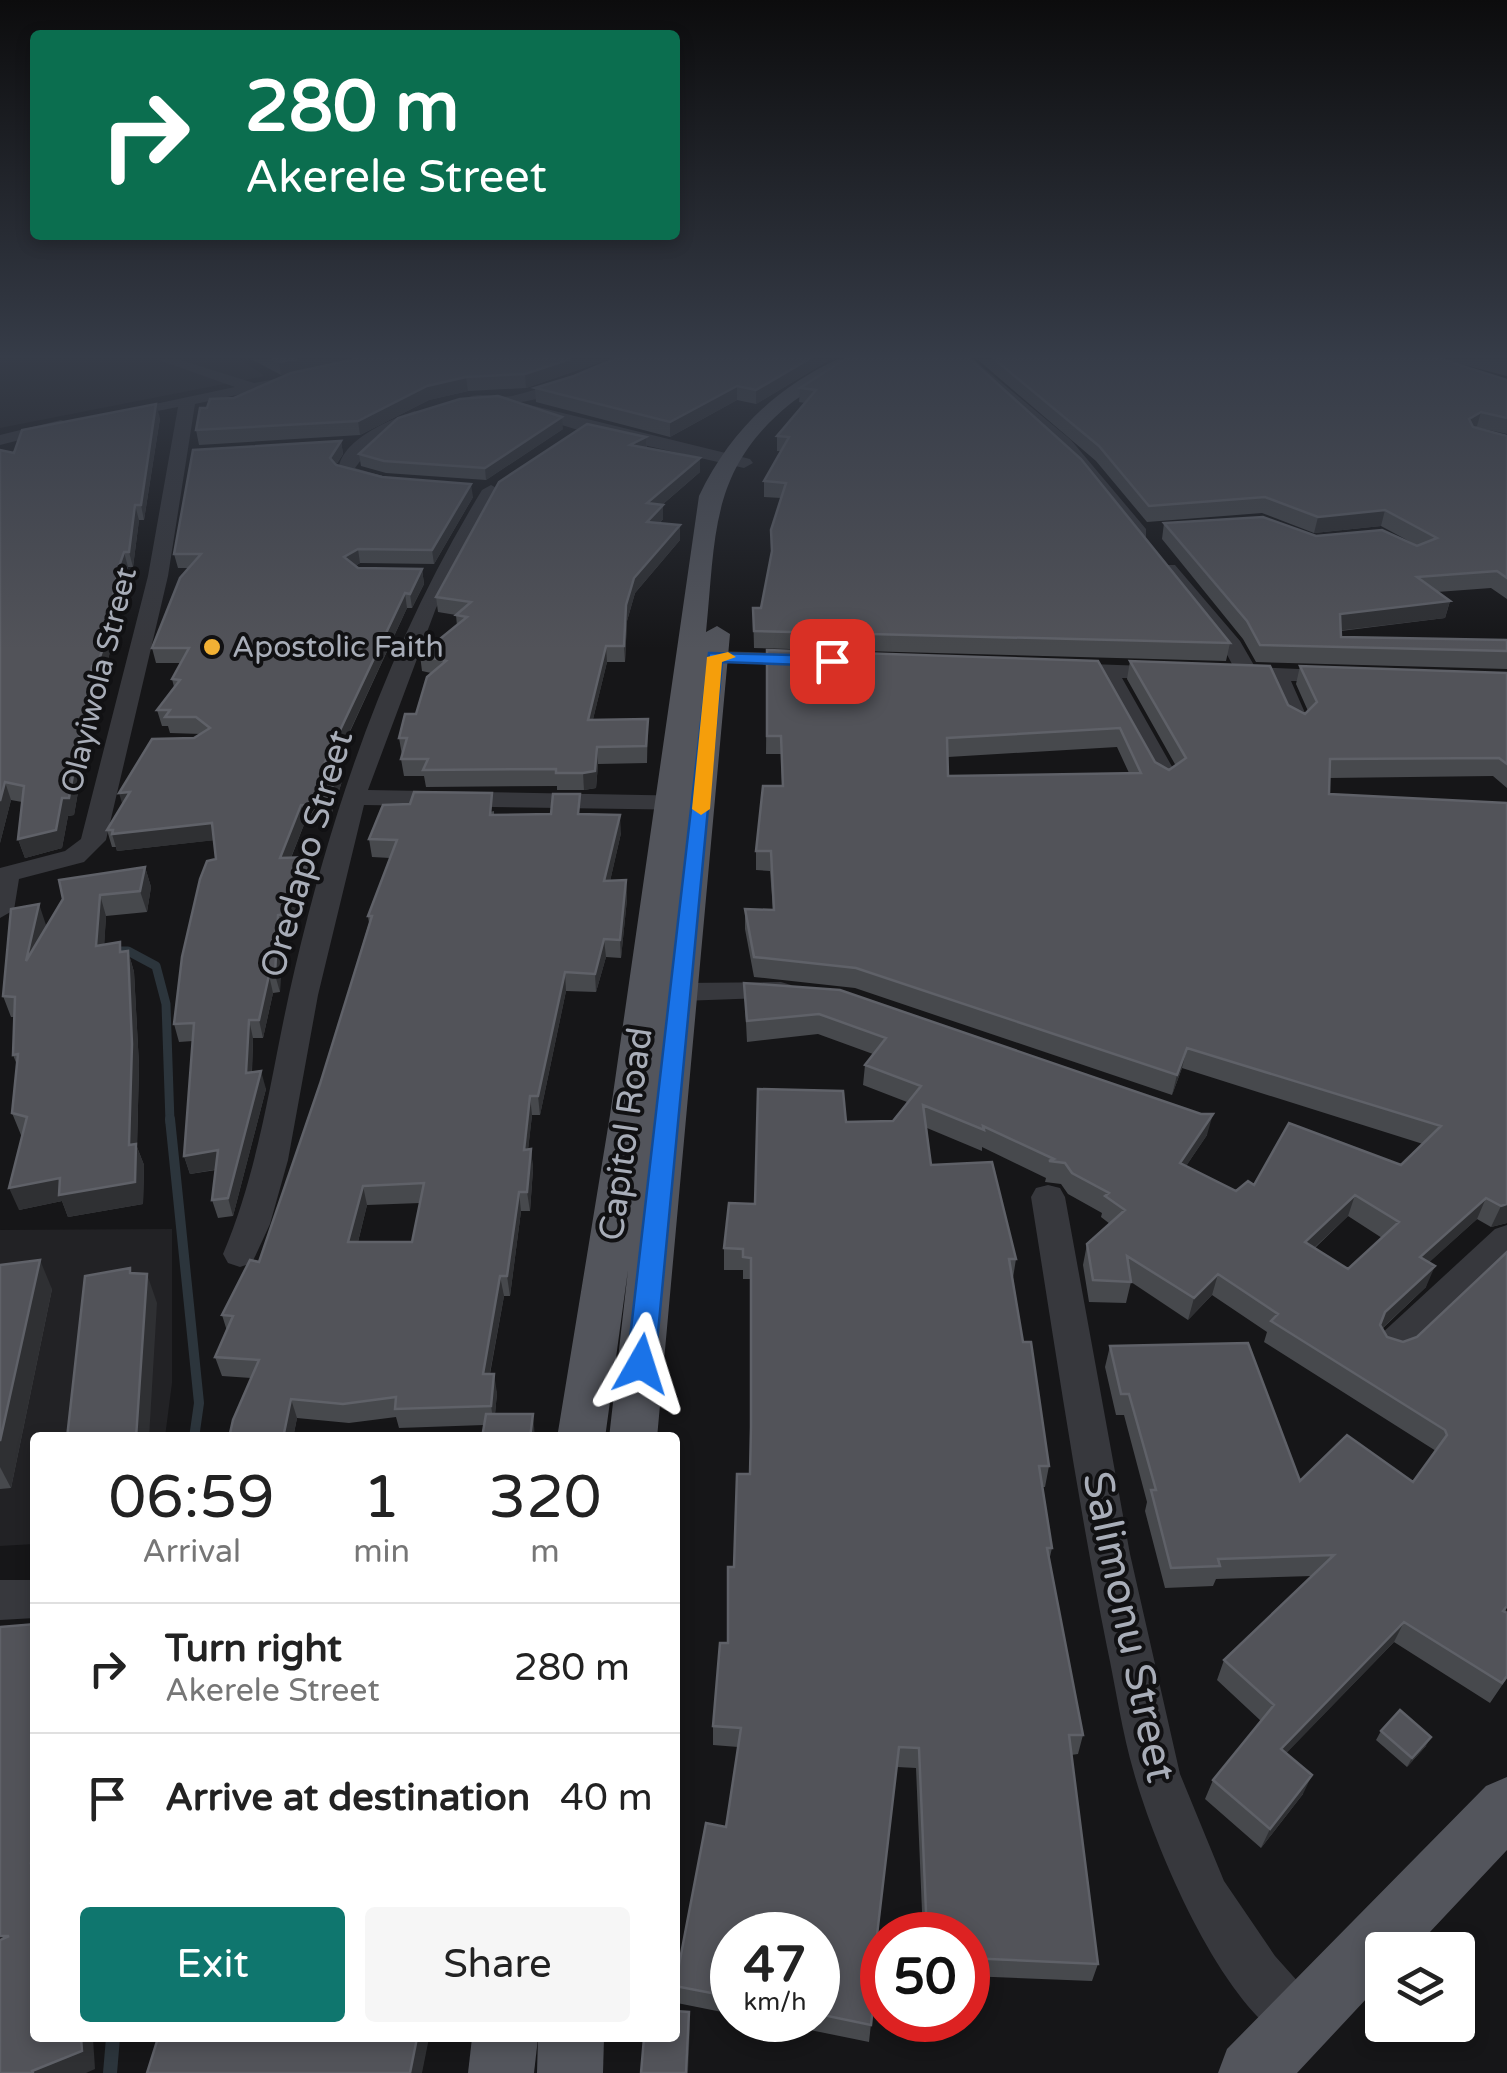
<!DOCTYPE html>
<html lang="en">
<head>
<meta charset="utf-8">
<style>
  body { margin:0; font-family:"Varela Round",sans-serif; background:#f6f6f6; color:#222; height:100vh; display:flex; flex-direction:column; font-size:38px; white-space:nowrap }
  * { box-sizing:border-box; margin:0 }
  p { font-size:32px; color:#767676 }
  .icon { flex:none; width:55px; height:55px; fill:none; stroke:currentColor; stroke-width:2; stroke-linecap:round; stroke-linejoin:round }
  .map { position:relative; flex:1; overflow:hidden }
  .panel { position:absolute; left:30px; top:1432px; width:650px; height:610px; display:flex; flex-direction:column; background:#fff; border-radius:10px; box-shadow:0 5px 15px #0003 }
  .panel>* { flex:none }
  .top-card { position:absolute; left:30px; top:30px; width:650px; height:210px; border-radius:10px; box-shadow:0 5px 15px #0003; background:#0b6e4f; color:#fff; overflow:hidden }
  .tools { position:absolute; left:1365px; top:1932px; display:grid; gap:20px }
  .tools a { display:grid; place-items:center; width:110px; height:110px; border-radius:10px; background:#fff; box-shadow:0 5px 15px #0003; font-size:50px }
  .speed { position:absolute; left:710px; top:1912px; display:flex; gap:20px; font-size:50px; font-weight:700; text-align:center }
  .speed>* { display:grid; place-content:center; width:130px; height:130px; border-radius:50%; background:#fff; box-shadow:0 5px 15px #0003; line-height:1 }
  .speed small { font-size:25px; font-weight:400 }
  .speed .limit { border:15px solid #d22; background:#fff; color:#111 }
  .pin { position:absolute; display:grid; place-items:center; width:85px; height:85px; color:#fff; margin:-42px; border-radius:20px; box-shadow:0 5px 15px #0006 }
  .me { position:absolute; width:110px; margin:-55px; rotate:6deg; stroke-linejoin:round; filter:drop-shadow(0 0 8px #0008) }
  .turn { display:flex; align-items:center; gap:35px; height:210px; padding:0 50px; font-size:45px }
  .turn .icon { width:130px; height:130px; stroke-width:2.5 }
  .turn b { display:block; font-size:70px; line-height:85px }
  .eta { display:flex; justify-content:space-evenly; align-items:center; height:170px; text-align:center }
  .eta b { font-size:60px; font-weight:600; line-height:70px }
  .action { display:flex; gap:20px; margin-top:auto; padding:20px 50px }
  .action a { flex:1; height:115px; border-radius:10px; background:#0f766e; color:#fff; font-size:40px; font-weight:600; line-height:115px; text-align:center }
  .action a+a { background:#f6f6f6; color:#222 }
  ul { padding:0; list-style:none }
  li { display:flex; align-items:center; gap:30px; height:130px; padding:0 50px; border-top:2px solid #e0e0e0 }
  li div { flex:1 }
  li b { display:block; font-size:38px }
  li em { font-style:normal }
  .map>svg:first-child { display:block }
</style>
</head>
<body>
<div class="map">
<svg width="1507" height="2073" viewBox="0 0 1507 2073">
  <rect width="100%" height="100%" fill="#161618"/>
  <g fill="#222225">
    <path d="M0,359H240L265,376L0,428Z"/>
    <path d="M172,1229V1383L165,1437L35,1438V1544L0,1546V1230Z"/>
  </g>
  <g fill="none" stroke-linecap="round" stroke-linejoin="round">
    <path stroke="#2c353c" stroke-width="9" d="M113,951H128L156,966L166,1004L170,1122"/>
    <path stroke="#2c353c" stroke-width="10" d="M170,1119L199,1403L194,1438"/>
    <path stroke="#2c353c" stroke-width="14" d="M110,2073L113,2038"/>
    <g fill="#37383d" fill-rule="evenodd">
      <path d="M156,359H177L254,383L292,376L300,381L195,404L168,576L106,840L84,862L19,879L14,910L0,918V868L65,851L81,839L148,576L178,407L116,419L108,414L235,387Z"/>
      <path d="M619,359H639C611,380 496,420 465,399C478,390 496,399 512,396C548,388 584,371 619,359Z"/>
      <path d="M958,359H973L1071,440L1146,529V537H1132L1059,448Z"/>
      <path d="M526,404L750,459L753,463L744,468L578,430L520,412V406Z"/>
      <path d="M415,411L423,416L421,419L370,448L355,468L386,477V485L339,475C334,443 390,419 415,411Z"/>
      <path d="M61,420L67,422V428L0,445V435Z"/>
      <path d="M491,485L500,490L436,608L368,790L696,796L708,803L696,810L364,805L318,995L288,1160L270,1224L252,1263L240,1267L228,1263L223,1254C262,1162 272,1064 295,968C335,799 391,639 482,490Z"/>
      <path d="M1161,565H1175L1240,641L1255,667L1344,671V681H1291L1309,722L1306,727H1290L1269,681L1224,678V668L1233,666L1223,647L1161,573Z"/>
      <path d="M715,651L807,654L818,660L807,666L707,662V652Z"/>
      <path d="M1062,663L1174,667L1177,672L1166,679L1122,678L1179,779L1176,784H1158L1100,677L1054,675V665Z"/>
      <path d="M781,982L791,985L795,991L791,997L681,1001L667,992L681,983Z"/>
      <path d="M1048,1185L1060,1188L1065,1197L1130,1554L1180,1774L1224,1881L1275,1956L1317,2003L1325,2021L1317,2039L1299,2047C1225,2017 1155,1848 1134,1773C1122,1732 1116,1689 1107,1647C1077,1498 1055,1347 1031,1197L1036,1188Z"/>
      <path d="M1507,1225V1259L1406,1355L1393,1360L1380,1355L1375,1345L1380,1335L1495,1229Z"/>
      <path d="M0,1580H35V1618L0,1620Z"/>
    </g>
    <g fill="#53555c" fill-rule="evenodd">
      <path d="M838,359H861C842,377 812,386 790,404C709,470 716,536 706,632L717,626L730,634L657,1438H609L628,1270L605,1438H557L610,1115L699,496C729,433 775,388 838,359Z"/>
      <path d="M1507,1777V1850L1413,1950H1382V1982L1297,2073H1218L1227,2049L1486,1786Z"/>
      <path d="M472,2038H538L534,2073H468Z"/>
      <path d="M538,2038H604L603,2073H537Z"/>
    </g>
  </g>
  <g fill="#47494d" fill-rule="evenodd">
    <path d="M251,359H343V362L347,361V359H610L526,388L468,391L429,400L360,435L199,445L196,430L207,408L308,369L281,375Z"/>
    <path d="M831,359L756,404L737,400L670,437L536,402L535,388L574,376Z"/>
    <path d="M845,359L1230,643L1226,661L754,648L753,608H761L771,556V530L781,498L764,497V481L781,451H777V436L805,403L799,402L800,388Z"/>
    <path d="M977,359H1441L1507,380V434L1475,427L1507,436V599L1491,588L1437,592L1450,601L1445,618L1341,631V637L1507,640V669L1256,662L1243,639L1162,539L1164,523L1418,546L1381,526L1314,533L1262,513L1147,522L1096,461Z"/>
    <path d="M1441,359H1507V376Z"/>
    <path d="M160,418L144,520H139L133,567H128L122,584L107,667L102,682L97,683L74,815L68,816L62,848L25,858L18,839L22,802L11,800L0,843V450L14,453Z"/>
    <path d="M563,429L486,480L386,473L361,466L359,454Z"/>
    <path d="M646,437L647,448L700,472L662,505L663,519L660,523L680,540L635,593L627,621L625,662H607L593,719H648L647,763L598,764L596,788L584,790H557V786L426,787L424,776H404L401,759L402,755L399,738L416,714L431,673L422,671L420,655L457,626L456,615L438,612L436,597Z"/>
    <path d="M341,441L343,454L336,465L473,497L434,564L360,563L355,566L358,568L422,569L424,584L412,608H407L336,762H340L343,778L329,822H305L291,858L311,857L315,874L307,900L297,901L290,932H282L280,992L273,993L263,1038H253L252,1072L266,1089L233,1216L218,1218L212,1200L216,1170L190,1174L184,1156L193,1041L179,1042L174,1024L216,859L214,840L117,851L116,847H112L107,830L194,738L201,734L170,733L168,726H162L157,710L174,687L172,679L181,663H156L152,648L189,568H178L174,554Z"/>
    <path d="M767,650L1098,661L1155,762L1169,770L1176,766L1127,679L1130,661L1288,705L1305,714L1308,711L1296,684L1300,666L1507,673V788L1493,776L1329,778V794L1507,803V1223L1491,1227L1477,1219L1429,1262L1426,1287L1382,1329L1387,1337L1403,1342L1417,1337L1507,1613V1678L1490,1703L1394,1642L1286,1753L1303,1794L1261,1848L1205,1799L1213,1780L1261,1721L1217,1680L1224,1660L1312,1576L1216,1579L1213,1586L1165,1588L1145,1511L1147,1502L1124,1415H1116L1105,1367L1110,1346L1300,1481L1413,1482L1436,1451L1264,1342L1267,1332L1212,1295L1188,1320L1131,1282L1126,1303L1089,1302L1083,1265L1087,1244L1110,1224L1101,1217L1102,1213L1068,1194L1061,1184L1045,1182L1046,1178L982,1147V1151L927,1128L931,1165L1016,1259L1013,1278L1023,1342L1049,1466L1045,1487H1043L1052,1548L1049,1561L1083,1735L1078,1754L1071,1755L1098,1964L1092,1981L968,1976V1935H923L916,1768L897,1767L875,1952H879L869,2042L761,2020H818V1935H732V2014L677,2003L675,1986L726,1827L738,1747L713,1745V1726L728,1643L734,1567L750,1474L751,1279H743V1270H724V1248L755,1204L846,1122L893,1121L907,1102L863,1085L865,1065L873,1054L818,1034L747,1042L744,983L1207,1135L1186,1166L1236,1191L1254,1185L1401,1165L1423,1144L1182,1068L1172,1095L855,988L754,977L745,929V909L773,910L770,871L756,870V851L782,786L781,754H766ZM1117,747L1129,773L948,776V757ZM1348,1216L1382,1238L1348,1269L1315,1248Z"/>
    <path d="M494,811V815L581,814L621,833L610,881L626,880L627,899L621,958L606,957L596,992L566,991L540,1115H532L528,1149H531L533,1169L530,1211H521L510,1296H504L490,1374L497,1393L495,1414L536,1434L484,1425L399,1428L396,1417L349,1423L297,1418L293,1438H229L251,1378L222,1376L215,1357L227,1331L222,1315L259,1262L320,1084L369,923L368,916L390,858L372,857L369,839ZM420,1203L412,1242H358L367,1205Z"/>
    <path d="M145,867L151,887L147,912L106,916L104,945L123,952L128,951L134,972L139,1065L137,1147L144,1165L143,1204L68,1217L62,1201L19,1210L23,1135H21L12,1113L17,1065L13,1055L14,1017H11L3,996L46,925L45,930Z"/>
    <path d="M0,1265L52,1289L11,1488L0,1489Z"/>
    <path d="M1381,1731L1426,1746L1407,1767L1376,1740Z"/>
  </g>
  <g fill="#2f3033">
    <path d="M297,359H343L344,362L281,375L279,362Z"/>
    <path d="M570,359H610L526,388L525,374Z"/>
    <path d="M809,359H831L756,404V390Z"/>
    <path d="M466,377L468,391L429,400L360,435L358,421L427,386Z"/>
    <path d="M737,386V400L670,437V422Z"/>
    <path d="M156,404L160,418L144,520L141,505Z"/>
    <path d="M1481,412L1477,426L1464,434L1469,419Z"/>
    <path d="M562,417L563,429L486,480L485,468Z"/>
    <path d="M646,437L647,450L630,445Z"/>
    <path d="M341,441L343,454L332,471L330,458Z"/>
    <path d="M700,458V472L648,517L647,503Z"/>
    <path d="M471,484L473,497L434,564L432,550Z"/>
    <path d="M135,505L139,520L133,567L129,552Z"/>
    <path d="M663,505V519L648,536L647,522Z"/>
    <path d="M1385,510L1381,526L1314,533L1318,517Z"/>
    <path d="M680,525V540L635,593L627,621L625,662L624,646L626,605L634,578Z"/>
    <path d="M358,549L360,563L346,572L344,557Z"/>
    <path d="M124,552L128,567L122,584L107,667L102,682L97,683L74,815L68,816L62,848L25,858L18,839Z"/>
    <path d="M422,569L424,584L412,608L410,594Z"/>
    <path d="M405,593L407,608L328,778L325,762Z"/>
    <path d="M1450,601L1445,618L1336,631L1340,614Z"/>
    <path d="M606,646L607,662L589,736L588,720Z"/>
    <path d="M597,747L598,764L596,788L584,790L583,773Z"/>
    <path d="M340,762L343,778L329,822L326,806Z"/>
    <path d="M5,782L11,800L0,843V801Z"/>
    <path d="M130,792L124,810L119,793Z"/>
    <path d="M301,805L305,822L284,875L280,858Z"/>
    <path d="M620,815L621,833L606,899L604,881Z"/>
    <path d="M212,823L216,840L117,851L112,834Z"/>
    <path d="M311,857L315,874L307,900L304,883Z"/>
    <path d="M145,867L151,887L147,912L140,891Z"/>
    <path d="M626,880L627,899L621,958L620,940Z"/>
    <path d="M294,883L297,901L290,932L286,914Z"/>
    <path d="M100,895L106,916L103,967L96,946Z"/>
    <path d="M39,904L46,925L34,982L26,961Z"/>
    <path d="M278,915L282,932L280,992L275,975Z"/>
    <path d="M604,939L606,957L596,992L595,974Z"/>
    <path d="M128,951L134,972L139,1065L137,1147L144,1165L143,1204L68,1217L62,1201L19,1210L9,1188L129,1145Z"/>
    <path d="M565,972L566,991L540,1115L538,1096Z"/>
    <path d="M269,975L273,993L263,1038L259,1020Z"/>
    <path d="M249,1020L253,1038L251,1091L246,1073Z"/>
    <path d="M1187,1048L1182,1068L1172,1095L1177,1075Z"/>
    <path d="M261,1071L266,1089L233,1216L228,1198Z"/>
    <path d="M530,1096L532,1115L526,1169L524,1150Z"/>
    <path d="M1213,1114L1207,1135L1174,1184L1180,1163Z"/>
    <path d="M531,1149L533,1169L530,1211L527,1192Z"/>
    <path d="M218,1150L224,1168L190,1174L184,1156Z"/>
    <path d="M363,1186L367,1205L353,1262L348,1242Z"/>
    <path d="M519,1192L521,1211L510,1296L507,1276Z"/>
    <path d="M1355,1195L1348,1216L1298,1263L1305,1242Z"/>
    <path d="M1486,1198L1477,1219L1412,1278L1420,1257Z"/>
    <path d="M1507,1204V1223L1491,1227L1501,1206Z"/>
    <path d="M40,1260L52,1289L11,1488L0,1467V1441Z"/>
    <path d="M1435,1266L1426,1287L1377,1333L1385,1312Z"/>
    <path d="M147,1274L157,1303L149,1438H136Z"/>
    <path d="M1218,1274L1212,1295L1188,1320L1194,1298Z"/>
    <path d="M500,1276L504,1296L486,1394L483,1374Z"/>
    <path d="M494,1374L497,1393L494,1425L491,1406Z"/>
    <path d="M291,1399L297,1418L293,1438H283Z"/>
    <path d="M533,1414L535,1438H530Z"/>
    <path d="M1404,1622L1394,1642L1272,1768L1281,1749Z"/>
    <path d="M1431,1737L1426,1746L1407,1767L1412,1758Z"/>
    <path d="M1312,1775L1303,1794L1261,1848L1270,1829Z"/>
    <path d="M689,2012L690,2027L688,2073H686Z"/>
    <path d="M81,2038H93L95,2069L86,2073H33L32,2071Z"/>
    <path d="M417,2038H429L422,2073H410Z"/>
  </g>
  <g fill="#525359" stroke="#5f6168" stroke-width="2.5" fill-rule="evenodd">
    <path d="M272,359H297L279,362Z"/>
    <path d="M356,359H570L525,374L466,377L427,386L358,421L196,430L200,408H207L210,399L234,398L291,373Z"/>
    <path d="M614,359H809L756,390L737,386L670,422L535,388L574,376Z"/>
    <path d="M845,359H970L1081,459L1230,643L754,631L753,608H761L772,551L771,530L786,483L764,481L789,437L777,436L816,390L800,388Z"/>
    <path d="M994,359H1441L1507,380V418L1481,412L1469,419L1473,427L1507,436V578L1497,571L1417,577L1450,601L1340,614L1341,637L1507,640V651L1260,645L1247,621L1164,523L1263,517L1316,536L1382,530L1417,546L1437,538L1385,510L1318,517L1265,497L1149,506L1099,446Z"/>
    <path d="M498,396L562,417L485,468L384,461L359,454L398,418L460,399Z"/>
    <path d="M156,404L141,505H135L129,552H124L118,569L102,651L97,666H92L69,798H62L56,830L18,839L24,786L5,782L0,801V450L14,453L22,430Z"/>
    <path d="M587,424L646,437L630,445L700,458L647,503L663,505L647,522L680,525L634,578L626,605L624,646H606L588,720L648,719L646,746L597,747L595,771L583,773H556V769L423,770L428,759H401L407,738H399L405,714H416L427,677L446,661L420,655L467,617L456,615L471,602L436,597L499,482Z"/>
    <path d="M341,441L330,458L336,465L382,477L471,484L432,550L358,549L344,557L358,568L422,569L410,594L405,593L325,762H340L326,806L301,805L280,858L311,857L304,883H294L286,914L278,915L275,975H269L259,1020H249L246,1073L261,1071L228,1198L212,1200L218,1150L184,1156L194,1023L174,1024L182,957L200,879L207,861L216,859L212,823L112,834L113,830H107L130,792L119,793L152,739L194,738L210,728L196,717H165L170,710H157L180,680L172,679L189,648H152L180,578L201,554H174L193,450Z"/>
    <path d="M767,650L1098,661L1155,762L1169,770L1186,758L1130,661L1270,666L1288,705L1305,714L1317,702L1300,666L1507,673V764L1499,758L1330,759L1329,794L1507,803V1204L1501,1206L1486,1198L1420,1257L1435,1266L1385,1312L1380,1325L1387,1337L1403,1342L1417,1337L1507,1252V1606L1503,1611L1507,1613V1676L1502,1683L1404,1622L1281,1749L1312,1775L1270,1829L1213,1780L1274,1705L1224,1660L1334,1555L1218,1559L1220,1566L1171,1568L1151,1490H1156L1129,1394H1121L1110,1346L1248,1343L1300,1481L1347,1435L1413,1482L1447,1435L1445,1430L1271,1321L1278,1314L1218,1274L1194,1298L1127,1256L1131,1282L1093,1280L1087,1244L1125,1210L1105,1196L1109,1193L1072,1173L1065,1163L1049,1161L1054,1159L983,1126L984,1130L923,1105L931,1165L992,1162L1016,1259H1009L1023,1342H1031L1049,1466H1039L1052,1548H1047L1083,1735H1069L1098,1964L968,1958V1935H927L919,1748L899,1747L875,1952H879L871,2025L818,2014V1935H732V1997L675,1986L706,1823L726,1827L741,1728L713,1726L720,1643H728V1567H734L737,1474H750L751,1427V1258L743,1257V1249L724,1248L729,1203L755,1204L758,1089L843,1091L846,1122L893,1121L921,1086L865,1065L886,1038L819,1014L747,1021L744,983L840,990L1201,1114H1213L1180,1163L1236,1191L1248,1181L1254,1185L1289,1123L1401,1165L1441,1126L1187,1048L1177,1075L856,968L754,957L745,909L774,910L771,851H756L763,786H783L781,736H767ZM1120,728L1141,773L948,776L947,738ZM1355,1195L1399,1222L1348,1269L1305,1242Z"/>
    <path d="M414,792L492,793L490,815L551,814L553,794H580L578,814L620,815L604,881L626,880L620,940L604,939L595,974L565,972L538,1096H530L524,1150L531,1149L527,1192H519L507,1276H500L483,1374H494L491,1406L395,1409L396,1397L343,1404L291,1399L283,1438H229L233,1420L259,1360L215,1357L233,1316L222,1315L250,1260L259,1262L320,1084L372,916H368L397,840L369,839L383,805L410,804ZM424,1183L412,1242H348L363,1186Z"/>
    <path d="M145,867L140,891L100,895L96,946L120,942V952L128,951L132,1044L129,1145L136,1144L135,1182L59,1195L60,1178L9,1188L27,1117L12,1113L18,1054L13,1055L15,997L3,996L11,909L39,904L26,961L63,899L59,880Z"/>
    <path d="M40,1260L0,1441V1265Z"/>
    <path d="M130,1268V1273L147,1274L136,1438H67L85,1276Z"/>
    <path d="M486,1414H533L530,1438H482Z"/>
    <path d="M35,1624V1837L31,1863H35V2038H81L82,2051L32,2071L33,2073H0V1940L9,1936H0V1627Z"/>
    <path d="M1400,1710L1431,1737L1412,1758L1381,1731Z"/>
    <path d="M675,2011L689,2012L686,2073H641L644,2038H675Z"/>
    <path d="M158,2038H417L410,2073H147Z"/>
  </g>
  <linearGradient id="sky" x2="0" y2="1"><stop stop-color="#0c0c0d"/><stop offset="0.55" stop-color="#363c48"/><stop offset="1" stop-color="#363c48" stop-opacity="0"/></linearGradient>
  <rect width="1507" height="649" fill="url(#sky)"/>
  <path fill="#1a73e8" stroke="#114b97" stroke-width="2.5" d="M709,653L832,656L841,661L832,666L722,662L655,1364L651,1372H631L627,1364Z"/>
  <path fill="#f59e0b" d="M728,652L736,657L722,662L710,809L701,815L692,809L707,657Z"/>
  <circle fill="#f2b134" stroke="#111113" stroke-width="4" cx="212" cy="647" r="10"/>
  <g text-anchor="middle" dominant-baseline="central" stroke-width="8" stroke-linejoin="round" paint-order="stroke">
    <g font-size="30" fill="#a8adb8" stroke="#111113" text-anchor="start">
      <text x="232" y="647">Apostolic Faith</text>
    </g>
    <g font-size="30" fill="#a8adb8" stroke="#111113">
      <text transform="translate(99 680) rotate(-76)">Olayiwola Street</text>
    </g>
    <g font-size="35" fill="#a8adb8" stroke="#111113">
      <text transform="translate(307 854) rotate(-74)">Oredapo Street</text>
      <text transform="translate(626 1134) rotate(-82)">Capitol Road</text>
    </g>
    <g font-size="42" fill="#a8adb8" stroke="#111113">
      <text transform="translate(1129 1627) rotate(78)">Salimonu Street</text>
    </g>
  </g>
</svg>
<div class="tools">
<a><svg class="icon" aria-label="layers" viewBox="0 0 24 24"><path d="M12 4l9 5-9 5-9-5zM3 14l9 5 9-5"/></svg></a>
</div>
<div class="speed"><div>47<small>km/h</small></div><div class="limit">50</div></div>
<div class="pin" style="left:832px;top:661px;background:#d93025"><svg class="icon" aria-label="arrive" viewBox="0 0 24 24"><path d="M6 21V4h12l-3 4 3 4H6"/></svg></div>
<svg class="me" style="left:641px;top:1364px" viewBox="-20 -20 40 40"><path d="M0-17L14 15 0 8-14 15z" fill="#1a73e8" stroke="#fff" stroke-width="4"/></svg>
<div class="top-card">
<div class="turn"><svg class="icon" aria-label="right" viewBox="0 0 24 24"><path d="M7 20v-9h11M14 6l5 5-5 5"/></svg><div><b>280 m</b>Akerele Street</div></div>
</div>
<section class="panel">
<div class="eta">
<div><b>06:59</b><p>Arrival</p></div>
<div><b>1</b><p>min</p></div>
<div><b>320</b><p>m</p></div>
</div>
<ul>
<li><svg class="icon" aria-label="right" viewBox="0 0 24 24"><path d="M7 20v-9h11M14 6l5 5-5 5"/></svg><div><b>Turn right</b><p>Akerele Street</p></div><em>280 m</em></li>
<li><svg class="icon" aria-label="arrive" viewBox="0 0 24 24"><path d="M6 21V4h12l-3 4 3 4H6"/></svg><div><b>Arrive at destination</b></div><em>40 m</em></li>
</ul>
<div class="action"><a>Exit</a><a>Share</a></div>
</section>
</div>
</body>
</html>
